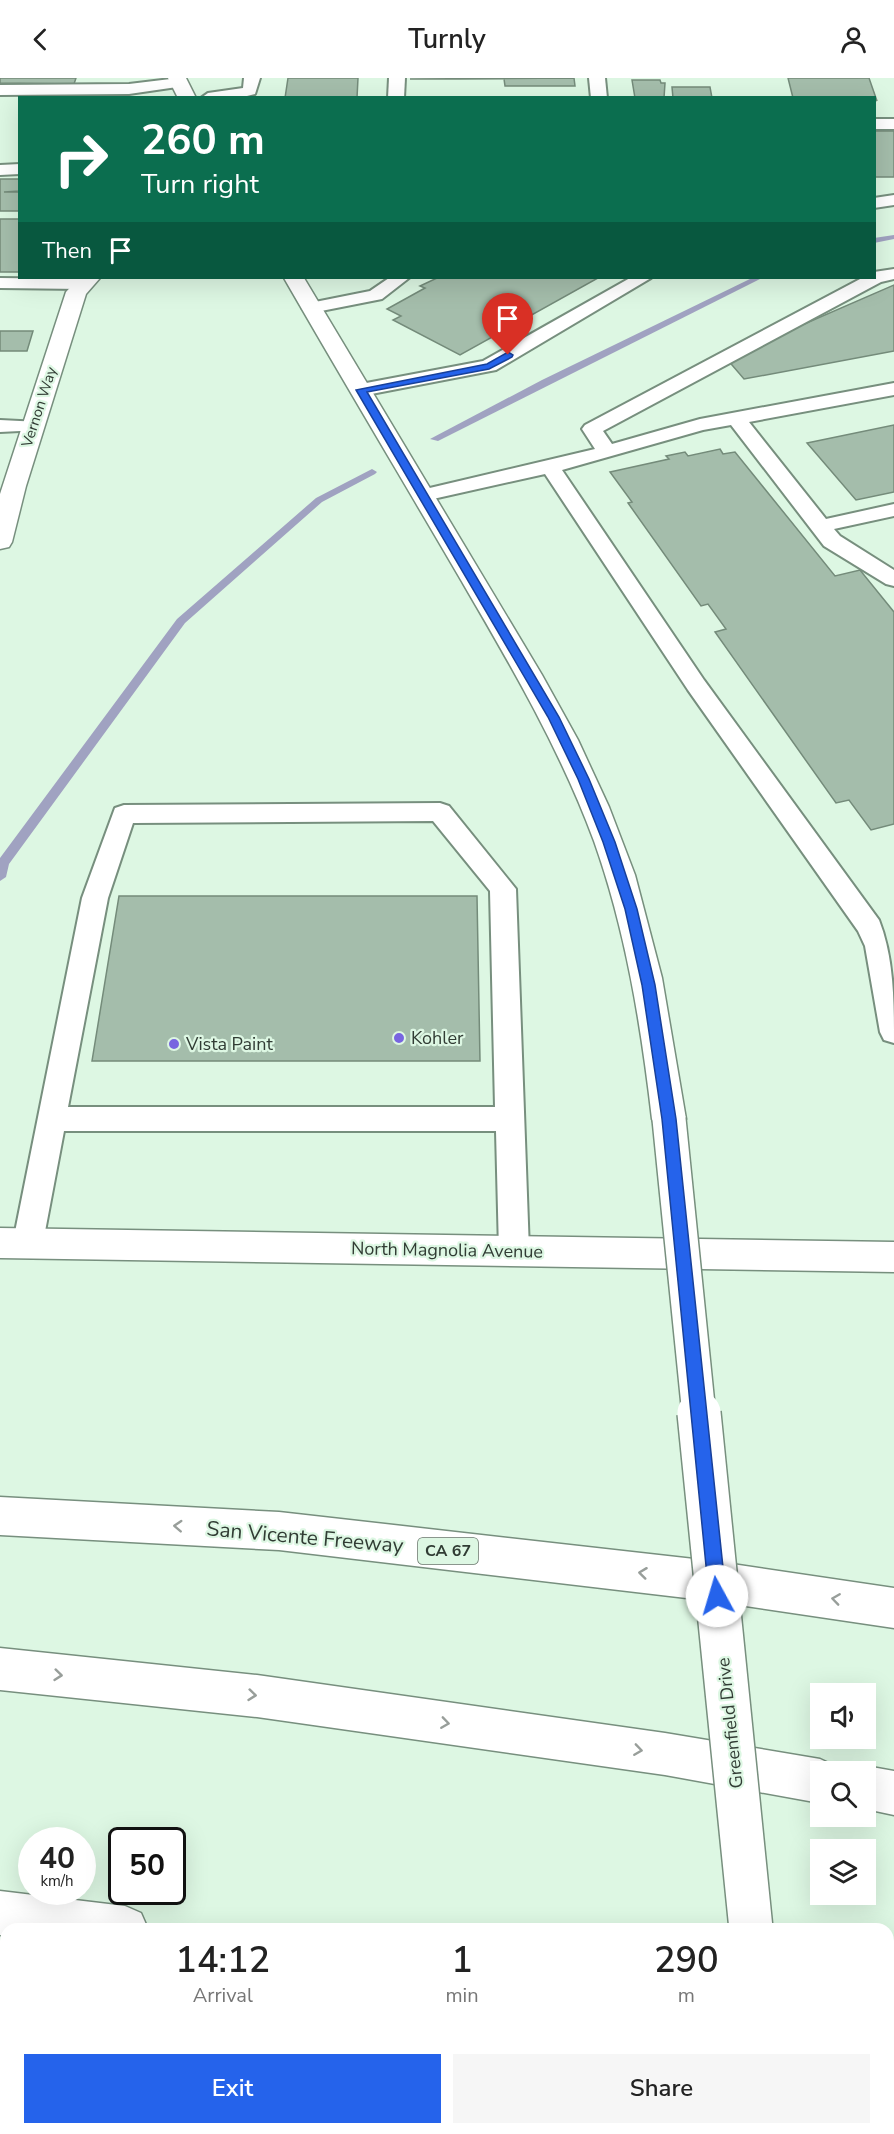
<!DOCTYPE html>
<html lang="en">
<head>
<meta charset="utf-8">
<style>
  body { margin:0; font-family:"Nunito Sans",sans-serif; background:#f6f6f6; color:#222; height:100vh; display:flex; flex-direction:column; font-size:22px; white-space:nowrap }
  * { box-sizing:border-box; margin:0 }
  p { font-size:20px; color:#767676 }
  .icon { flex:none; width:33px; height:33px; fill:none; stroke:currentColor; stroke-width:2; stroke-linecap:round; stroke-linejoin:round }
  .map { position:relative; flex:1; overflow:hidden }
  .sheet { position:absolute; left:0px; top:1845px; width:894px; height:212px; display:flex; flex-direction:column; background:#fff; border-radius:18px 18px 0 0; box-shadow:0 6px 24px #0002 }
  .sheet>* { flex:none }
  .top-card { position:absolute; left:18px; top:18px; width:858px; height:183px; border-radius:0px; box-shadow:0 6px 24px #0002; background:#0b6e4f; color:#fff; overflow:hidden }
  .fabs { position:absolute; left:810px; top:1605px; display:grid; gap:12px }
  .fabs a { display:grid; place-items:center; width:66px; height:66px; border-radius:0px; background:#fff; box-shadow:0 6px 24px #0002; font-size:30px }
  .speed { position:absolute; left:18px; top:1749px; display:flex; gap:12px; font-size:30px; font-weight:700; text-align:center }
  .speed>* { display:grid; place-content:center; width:78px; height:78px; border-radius:50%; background:#fff; box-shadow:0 6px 24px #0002; line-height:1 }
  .speed small { font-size:15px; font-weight:400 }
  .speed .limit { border:3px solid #111; border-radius:9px; background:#fff; color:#111 }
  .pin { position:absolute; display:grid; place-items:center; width:51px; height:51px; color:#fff; margin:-62px -26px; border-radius:50% 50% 50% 0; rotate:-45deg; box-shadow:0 0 6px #0007 }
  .pin .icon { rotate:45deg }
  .me { position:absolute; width:66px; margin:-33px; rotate:354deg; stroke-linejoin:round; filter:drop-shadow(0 0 4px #0008) }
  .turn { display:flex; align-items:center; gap:21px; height:126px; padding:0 24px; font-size:27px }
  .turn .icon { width:78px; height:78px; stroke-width:2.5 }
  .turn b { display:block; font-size:42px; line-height:51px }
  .then { display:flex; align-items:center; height:57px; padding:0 24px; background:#0003; gap:12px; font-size:22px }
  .eta { display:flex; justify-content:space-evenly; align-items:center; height:102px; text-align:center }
  .eta b { font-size:36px; font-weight:600; line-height:42px }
  .button { display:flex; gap:12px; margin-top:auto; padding:12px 24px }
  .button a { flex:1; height:69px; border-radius:0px; background:#2563eb; color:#fff; font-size:24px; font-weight:600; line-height:69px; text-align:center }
  .button a+a { background:#f6f6f6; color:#222 }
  header { display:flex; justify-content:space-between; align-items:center; height:78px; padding:0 24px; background:#fff; font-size:27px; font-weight:600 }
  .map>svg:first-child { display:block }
</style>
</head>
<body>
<header><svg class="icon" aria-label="back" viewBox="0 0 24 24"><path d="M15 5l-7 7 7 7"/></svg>Turnly<svg class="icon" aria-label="person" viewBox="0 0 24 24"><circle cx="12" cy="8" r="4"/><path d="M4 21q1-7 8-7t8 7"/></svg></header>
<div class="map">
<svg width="894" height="2056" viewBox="0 0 894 2056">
  <rect width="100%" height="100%" fill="#ddf7e3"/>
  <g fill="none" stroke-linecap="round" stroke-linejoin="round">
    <g fill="#a0a2c1" fill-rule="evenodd">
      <path d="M894,157V161L874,165V160Z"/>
      <path d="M752,200H762L438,363L430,361L542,302Z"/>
      <path d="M372,391L377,394L375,396L322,424L185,545L9,786L6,799L0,803V780L177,541L316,420Z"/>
    </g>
  </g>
  <g fill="#a4bdab" stroke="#748b7a" stroke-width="1.5">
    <path d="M0,0H76L74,6L0,5Z"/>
    <path d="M288,0H358L357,20H285Z"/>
    <path d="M574,0L575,8H505L504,1H410Z"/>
    <path d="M788,0H869L877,23L874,20H793Z"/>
    <path d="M632,2H660L661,5H665L664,20H635Z"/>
    <path d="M672,9H710L712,20H673Z"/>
    <rect x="874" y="53" width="20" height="46"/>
    <path d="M0,101H20V113L4,114H20V133H0Z"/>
    <path d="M0,141H20L19,194H0Z"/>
    <path d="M437,200H598L460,277L393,242L401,238L387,231L425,210L420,208Z"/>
    <path d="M894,207V273L744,301L726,280Z"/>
    <path d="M0,253H33L27,273H0Z"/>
    <path d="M894,347V414L856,422L807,365Z"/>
    <path d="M720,371L723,376L735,374L835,498L860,492L894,534V746L871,752L849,722L836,725L715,554L726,551L708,526L701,528L628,425L632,424L610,394L669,381L666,378L685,374L688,378Z"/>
    <path d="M119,818H477L480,983H92Z"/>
  </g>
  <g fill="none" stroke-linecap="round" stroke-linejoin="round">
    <g stroke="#778f7e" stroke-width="4">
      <g id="service">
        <path d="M179,0L184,2L187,5L184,8L129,16L0,17V7L129,6Z"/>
        <path d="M244,0H260L255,16L239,20H201L208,15L243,10Z"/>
        <path d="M389,0H405L404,20H388Z"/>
        <path d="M589,0H605L607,20H591Z"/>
        <rect x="874" y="41" width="20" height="10"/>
        <path d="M20,86V96L0,97V87Z"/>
        <path d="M894,117V127L874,130V120Z"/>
        <path d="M894,191V201L881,204L603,353L612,366L700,341L894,305V317L749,344L826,441L894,426V438L834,451L840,458L894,492V508L886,506L824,468L731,347L703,352L562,392L704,602L879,842C894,880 894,923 894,965L884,962L880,954L865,868L858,853L688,612L545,396L424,423L417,421L414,417L417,413L595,371L582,351L585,347L862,200H874V194Z"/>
        <path d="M0,200L82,201L91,206L82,211L0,210Z"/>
        <path d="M389,200H409L382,221L311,235L302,230L305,226L370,213Z"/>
        <path d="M630,200H651L496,292L361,318L351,312L361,306L483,283Z"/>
        <path d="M0,342L40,344L43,348L40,352L0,354Z"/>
        <path d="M440,725L449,728L516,811L529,1173L525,1182L514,1186L503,1182L499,1173L496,1053H64L43,1164L39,1173L28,1177L17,1173L13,1164L82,820L115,730L124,727ZM433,743L490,813L495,1029H68L108,820L133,745Z"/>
      </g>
    </g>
    <g stroke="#778f7e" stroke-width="3">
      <path id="minor" d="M79,200H100L86,216L26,408L12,464L9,469L0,471V416L66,214Z"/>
    </g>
    <g stroke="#778f7e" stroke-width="3">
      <g id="secondary">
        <path d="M168,0H186L196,20H178Z"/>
        <path d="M284,200H304L542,597L578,662L609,729L635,797L662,900L686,1041L681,1051L669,1055L657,1051L652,1041C641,947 626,853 594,763C560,671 510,586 461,502C402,401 342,301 284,200Z"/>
        <path d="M0,1813L125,1828L141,1835L148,1851H6V1858L0,1857Z"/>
        <path d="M888,1940L894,1941V1987L888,1986Z"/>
        <path d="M747,2050H795L796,2056H748Z"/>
      </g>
    </g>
    <g stroke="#778f7e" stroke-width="3">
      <path id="primary" d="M0,1150L894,1164V1194L0,1180Z"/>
    </g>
    <g stroke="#778f7e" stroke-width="3">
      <g id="motorway">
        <path d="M0,1419L279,1434L712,1483L894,1510V1550L712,1523L279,1472L0,1457Z"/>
        <path d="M0,1570L257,1597L665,1655L820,1681L835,1688L838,1694H820V1725L665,1697L257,1639L0,1612Z"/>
        <path d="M866,1688L894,1693V1737L866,1731V1694H854Z"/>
      </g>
    </g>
    <use href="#service" fill="#fff" fill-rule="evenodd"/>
    <use href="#minor" fill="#fff" fill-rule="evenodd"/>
    <use href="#secondary" fill="#fff" fill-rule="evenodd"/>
    <use href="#primary" fill="#fff" fill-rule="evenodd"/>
    <use href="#motorway" fill="#fff" fill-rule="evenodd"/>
    <g stroke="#778f7e" stroke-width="36" stroke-linecap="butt">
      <path id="secondary-bridge-far1" d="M669,1041L699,1337"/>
    </g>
    <g stroke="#778f7e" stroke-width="46" stroke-linecap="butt">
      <path id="secondary-bridge" d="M699,1335L751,1851"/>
    </g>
    <use href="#secondary-bridge-far1" stroke="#fff" stroke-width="33"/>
    <use href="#secondary-bridge" stroke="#fff" stroke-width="43"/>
  </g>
  <defs><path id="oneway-chevron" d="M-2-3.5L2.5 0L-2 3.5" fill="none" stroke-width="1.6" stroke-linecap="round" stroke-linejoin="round" transform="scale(1.5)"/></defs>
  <g stroke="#989e9a">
    <use href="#oneway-chevron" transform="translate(178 1448) rotate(-177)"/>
    <use href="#oneway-chevron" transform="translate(643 1495) rotate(-173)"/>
    <use href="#oneway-chevron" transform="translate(836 1521) rotate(-172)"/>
    <use href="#oneway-chevron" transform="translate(58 1597) rotate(6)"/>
    <use href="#oneway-chevron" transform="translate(252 1617) rotate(6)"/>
    <use href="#oneway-chevron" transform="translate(445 1645) rotate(8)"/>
    <use href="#oneway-chevron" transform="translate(638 1672) rotate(8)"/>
  </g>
  <path fill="#2563eb" stroke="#184099" stroke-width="1.5" d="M508,274L513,277L512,279L489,291L367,314L559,639L589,701L615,764L637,831L655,907L676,1041L726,1518L723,1523L717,1526L711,1523L709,1518L662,1041L642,907L625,831L603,764L578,701L548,639L356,312L487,286Z"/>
  <g fill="#7865e0" stroke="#ddf7e3" stroke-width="2">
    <circle cx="399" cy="960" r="6"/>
    <circle cx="174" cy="966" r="6"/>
  </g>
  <g text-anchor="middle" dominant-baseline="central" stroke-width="4.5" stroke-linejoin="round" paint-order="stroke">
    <g font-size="15" fill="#313c34" stroke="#ddf7e3">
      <text transform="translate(39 329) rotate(-72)">Vernon Way</text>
    </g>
    <rect fill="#ddf7e3" stroke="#657468" stroke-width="1.5" x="418" y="1460" width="60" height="26" rx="4.5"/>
    <g font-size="16" font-weight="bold" fill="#313c34">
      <text x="448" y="1473">CA 67</text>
    </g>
    <g font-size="18" fill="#313c34" stroke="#ddf7e3" text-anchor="start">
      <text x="411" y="960">Kohler</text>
      <text x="186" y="966">Vista Paint</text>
    </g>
    <g font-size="18" fill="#313c34" stroke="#ddf7e3">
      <text transform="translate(447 1172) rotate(1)">North Magnolia Avenue</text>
      <text transform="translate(730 1645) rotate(-96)">Greenfield Drive</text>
    </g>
    <g font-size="21" fill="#313c34" stroke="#ddf7e3">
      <text transform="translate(305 1459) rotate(5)">San Vicente Freeway</text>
    </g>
  </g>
</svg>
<div class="fabs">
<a><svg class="icon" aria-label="sound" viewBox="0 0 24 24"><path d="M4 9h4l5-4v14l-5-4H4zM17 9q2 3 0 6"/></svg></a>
<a><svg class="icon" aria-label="search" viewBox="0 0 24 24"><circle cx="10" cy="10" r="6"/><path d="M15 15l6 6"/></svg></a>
<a><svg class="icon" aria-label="layers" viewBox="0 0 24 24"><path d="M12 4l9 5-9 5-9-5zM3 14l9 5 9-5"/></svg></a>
</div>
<div class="speed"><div>40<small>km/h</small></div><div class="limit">50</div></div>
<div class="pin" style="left:508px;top:277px;background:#d93025"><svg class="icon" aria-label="arrive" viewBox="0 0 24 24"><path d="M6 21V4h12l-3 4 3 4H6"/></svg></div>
<svg class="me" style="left:717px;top:1518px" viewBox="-20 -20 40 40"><circle r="19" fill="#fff"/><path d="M0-13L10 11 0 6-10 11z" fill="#2563eb"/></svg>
<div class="top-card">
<div class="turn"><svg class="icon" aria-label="right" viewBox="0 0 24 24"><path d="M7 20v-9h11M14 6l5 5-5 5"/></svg><div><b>260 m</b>Turn right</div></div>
<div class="then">Then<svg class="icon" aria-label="arrive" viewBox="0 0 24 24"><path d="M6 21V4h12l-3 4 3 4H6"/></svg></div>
</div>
<section class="sheet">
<div class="eta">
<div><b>14:12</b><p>Arrival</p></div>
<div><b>1</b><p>min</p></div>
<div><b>290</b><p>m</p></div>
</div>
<div class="button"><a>Exit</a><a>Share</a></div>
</section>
</div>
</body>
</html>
